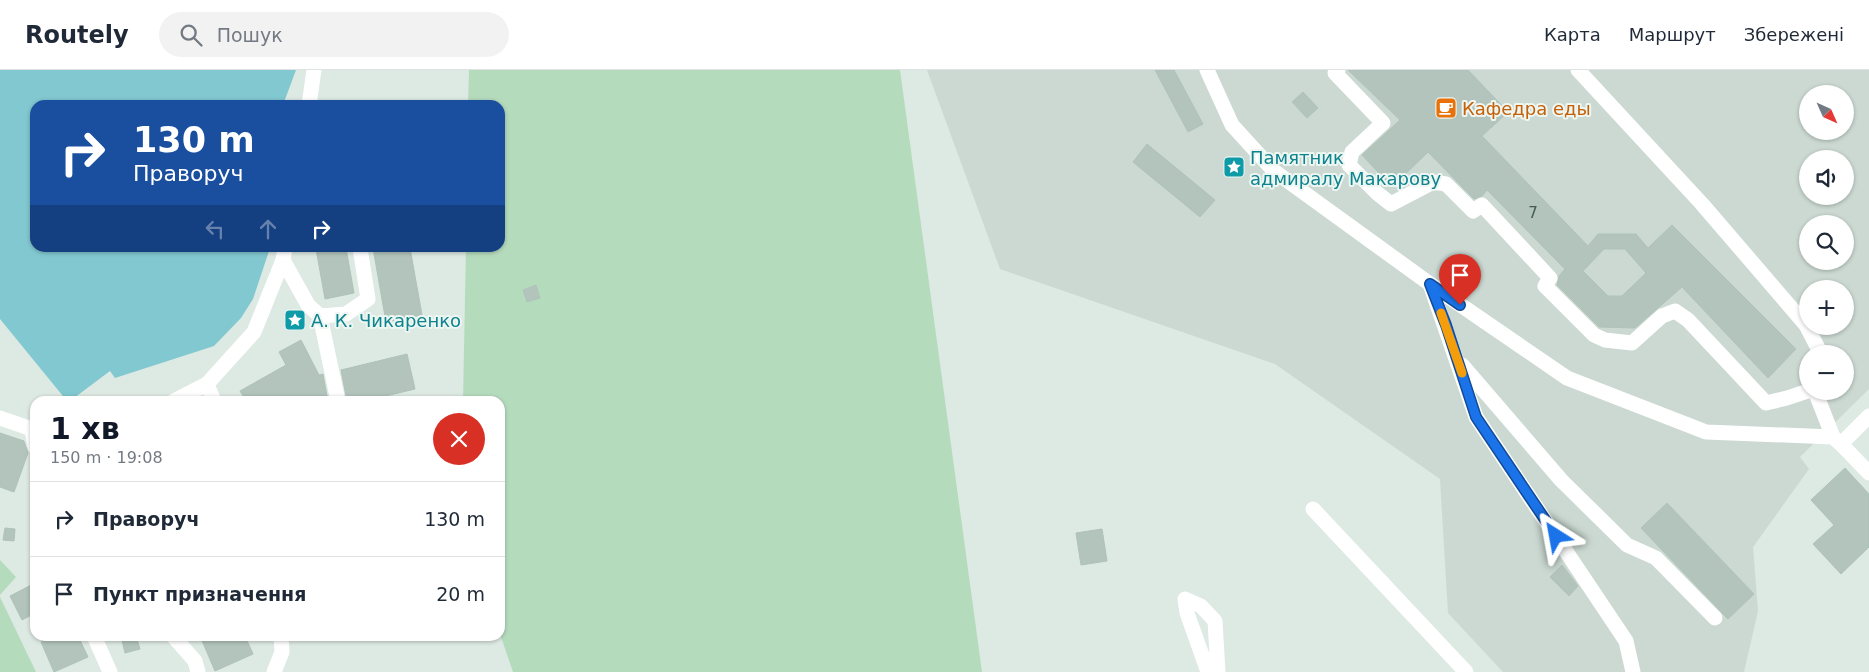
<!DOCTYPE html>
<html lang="uk">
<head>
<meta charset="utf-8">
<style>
  body { margin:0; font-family:"DejaVu Sans",sans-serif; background:#f2f2f3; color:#1f2937; height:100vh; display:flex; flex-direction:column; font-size:19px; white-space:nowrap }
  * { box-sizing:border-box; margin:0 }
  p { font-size:16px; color:#747a83 }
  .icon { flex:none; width:28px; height:28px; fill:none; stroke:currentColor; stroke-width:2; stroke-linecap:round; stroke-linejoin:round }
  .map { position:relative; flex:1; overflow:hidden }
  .sheet { position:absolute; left:30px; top:326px; width:475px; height:245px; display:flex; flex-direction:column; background:#fff; border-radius:15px; box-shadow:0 1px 4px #0004 }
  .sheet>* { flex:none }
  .top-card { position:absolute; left:30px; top:30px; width:475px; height:152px; border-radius:15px; box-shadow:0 1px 4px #0004; background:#1a4fa0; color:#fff; overflow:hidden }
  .needle { width:32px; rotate:135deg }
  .tools { position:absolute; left:1799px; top:15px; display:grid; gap:10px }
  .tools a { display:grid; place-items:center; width:55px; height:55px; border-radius:50%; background:#fff; box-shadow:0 1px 4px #0004; font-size:25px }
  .pin { position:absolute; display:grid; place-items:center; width:42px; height:42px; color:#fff; margin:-51px -21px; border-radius:50% 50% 50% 0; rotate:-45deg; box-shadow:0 0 5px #0007 }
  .pin .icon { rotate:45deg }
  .me { position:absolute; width:55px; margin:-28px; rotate:326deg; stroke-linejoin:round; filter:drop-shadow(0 0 4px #0008) }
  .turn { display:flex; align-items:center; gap:18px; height:105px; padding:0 20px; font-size:22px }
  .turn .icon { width:65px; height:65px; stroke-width:2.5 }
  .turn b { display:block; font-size:35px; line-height:42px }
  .lanes { display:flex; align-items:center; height:48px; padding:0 20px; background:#0003; justify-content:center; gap:25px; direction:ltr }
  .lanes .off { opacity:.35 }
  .round { display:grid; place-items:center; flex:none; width:52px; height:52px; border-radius:26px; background:#f2f2f3 }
  .headline { display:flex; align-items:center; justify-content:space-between; height:85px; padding:0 20px }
  h1 { font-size:30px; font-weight:800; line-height:38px; color:#111827 }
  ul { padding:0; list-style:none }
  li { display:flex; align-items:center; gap:15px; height:75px; padding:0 20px; border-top:1px solid #e0e1e3 }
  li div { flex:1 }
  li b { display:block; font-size:19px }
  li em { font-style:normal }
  header { display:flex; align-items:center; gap:30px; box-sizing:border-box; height:70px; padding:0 25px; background:#fff; border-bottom:1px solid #e0e1e3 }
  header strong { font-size:24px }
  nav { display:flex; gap:28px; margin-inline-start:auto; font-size:18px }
  .search { width:350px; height:45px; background:#f2f2f3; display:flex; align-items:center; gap:12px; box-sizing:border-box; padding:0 18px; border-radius:28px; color:#747a83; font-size:19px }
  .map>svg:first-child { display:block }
</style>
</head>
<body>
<header>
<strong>Routely</strong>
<div class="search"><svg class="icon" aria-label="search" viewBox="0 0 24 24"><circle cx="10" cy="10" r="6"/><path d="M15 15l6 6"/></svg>Пошук</div>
<nav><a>Карта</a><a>Маршрут</a><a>Збережені</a></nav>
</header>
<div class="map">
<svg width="1869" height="602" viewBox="0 0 1869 602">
  <rect width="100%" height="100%" fill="#dde9e3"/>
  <path fill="#cbd9d2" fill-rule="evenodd" d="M927,0H1869V319L1800,387L1809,399L1753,477L1758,541L1744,602H1503L1448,543L1440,409L1275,294L1000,199ZM1808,24H1845V61H1808ZM1808,89H1845V126H1808ZM1808,154H1845V191H1808ZM1808,219H1845V256H1808ZM1808,284H1845V321H1808Z"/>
  <g fill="#b5dbbd">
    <path d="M469,0H900L982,602H513L500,564V331H463L466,178H500V35H468Z"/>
    <path d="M0,490L16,507L0,525Z"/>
    <path d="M0,527L36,602H0Z"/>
  </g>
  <path fill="#82c8d0" d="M0,0H296L283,35H35V178H270L253,229L241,248L214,276L115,308L110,301L70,331H67L0,249Z"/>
  <g fill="#b2c4bc" stroke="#afc3ba" fill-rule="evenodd">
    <path d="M1155,0H1174L1203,54L1188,62Z"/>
    <path d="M1348,0H1468L1508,42L1482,66L1588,176L1598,164H1636L1648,178L1672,155L1796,279L1768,308L1682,217L1635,258L1599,257L1557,215L1559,206L1565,199L1487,120L1482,126L1474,129L1428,82L1392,117L1362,85L1400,50ZM1604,179H1625L1646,203L1622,226H1608L1583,201Z"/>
    <path d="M1303,22L1318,38L1307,48L1292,32Z"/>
    <path d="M1147,74L1215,130L1200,147L1133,92Z"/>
    <path d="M324,178H346L354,223L325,229L316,179Z"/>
    <path d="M373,178H410L422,245L386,252Z"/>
    <path d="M536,215L540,228L527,232L523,220Z"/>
    <path d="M301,270L319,305L323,304L327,326L318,331H246L240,321L286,295L279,282Z"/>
    <path d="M407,284L415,319L365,331H347L341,300Z"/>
    <path d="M0,363L24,371L28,383L14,422L0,417Z"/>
    <path d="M1845,398L1869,424V477L1841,504L1813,474L1834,455L1811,430Z"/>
    <path d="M1667,433L1754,524L1728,549L1641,458Z"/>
    <path d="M5,458L15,459L14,471L3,470Z"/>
    <path d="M1102,459L1107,491L1081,495L1076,463Z"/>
    <path d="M1562,495L1578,516L1569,526L1550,507Z"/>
    <path d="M35,513V543L22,550L10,526Z"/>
    <path d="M53,566H78L88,587L54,602L41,572Z"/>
    <path d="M121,566H136L140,579L125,583Z"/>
    <path d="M200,566H245L253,584L215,601Z"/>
  </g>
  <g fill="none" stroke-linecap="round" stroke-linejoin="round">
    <g stroke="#fff" stroke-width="15">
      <path d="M1207,0L1232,55L1274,101L1430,214L1567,308L1706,362L1833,367L1841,374"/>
      <path d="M1338,0L1335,3L1383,53L1352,82L1349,95L1377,123L1391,134L1433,112L1446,114L1473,141L1482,135L1550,208L1545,216L1594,265L1605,270L1632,273L1662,246L1675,241L1688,250L1766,333L1787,328L1808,321"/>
      <path d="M1578,0L1702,134L1806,255L1821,284"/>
      <path d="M309,35L314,0"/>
      <path d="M283,190L308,235L320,246L346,244L368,229L360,178"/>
      <path d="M1430,214L1476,347L1626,571L1633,602"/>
      <path d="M320,246L338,331"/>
      <path d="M1462,295L1561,410L1627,475L1656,488L1715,548"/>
      <path d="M207,314L214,331"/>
      <path d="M1815,321L1833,367"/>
      <path d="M174,331L207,314L254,262L283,190L285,178"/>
      <path d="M1869,346L1841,374L1869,403"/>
      <path d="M0,348L35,360"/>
      <path d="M32,360L35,377"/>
      <path d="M1313,439L1466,602"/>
      <path d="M94,566L110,602"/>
      <path d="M173,566L195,591L198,602"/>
      <path d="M274,602L282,582L281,566"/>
      <path d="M1208,602L1187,543L1185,529L1201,536L1215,551L1218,602"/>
    </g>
  </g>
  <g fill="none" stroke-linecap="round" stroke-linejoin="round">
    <g stroke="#114b97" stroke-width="12">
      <path id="route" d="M1460,235L1430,214L1446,255L1476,347L1556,466"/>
    </g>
    <use href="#route" stroke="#1a73e8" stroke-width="9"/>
    <path stroke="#f59e0b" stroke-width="9" d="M1441,243L1462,303"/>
  </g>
  <defs>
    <g id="cafe-square" transform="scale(1.125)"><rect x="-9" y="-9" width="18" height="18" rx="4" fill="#e8710a" stroke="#edf6f1"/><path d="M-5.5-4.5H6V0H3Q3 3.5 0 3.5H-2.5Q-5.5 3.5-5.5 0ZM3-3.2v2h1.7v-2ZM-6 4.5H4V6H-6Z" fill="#fff"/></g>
    <g id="sight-square" transform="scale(1.125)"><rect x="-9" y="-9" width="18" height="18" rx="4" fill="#0f9aa8" stroke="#edf6f1"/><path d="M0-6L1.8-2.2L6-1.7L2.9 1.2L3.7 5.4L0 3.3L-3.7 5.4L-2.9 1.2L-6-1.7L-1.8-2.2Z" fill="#fff"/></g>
  </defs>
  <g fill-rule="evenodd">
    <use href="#cafe-square" x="1446" y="38"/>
    <use href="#sight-square" x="1234" y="97"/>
    <use href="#sight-square" x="295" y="250"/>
  </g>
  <g text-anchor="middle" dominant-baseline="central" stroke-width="4" stroke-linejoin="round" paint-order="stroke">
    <g font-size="15" fill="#435b53">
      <text x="1533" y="143">7</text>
    </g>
    <g font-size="18" fill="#c56008" stroke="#edf6f1" text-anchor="start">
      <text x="1462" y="38">Кафедра еды</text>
    </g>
    <g font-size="18" fill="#0d838f" stroke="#edf6f1" text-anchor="start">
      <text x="1250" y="87">Памятник<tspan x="1250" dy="21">адмиралу Макарову</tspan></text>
      <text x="311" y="250">А. К. Чикаренко</text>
    </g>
  </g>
</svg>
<div class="tools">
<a><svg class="needle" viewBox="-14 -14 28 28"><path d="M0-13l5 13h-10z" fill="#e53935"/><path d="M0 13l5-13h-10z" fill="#747a83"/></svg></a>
<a><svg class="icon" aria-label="sound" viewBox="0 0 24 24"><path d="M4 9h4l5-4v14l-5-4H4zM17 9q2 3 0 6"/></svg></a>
<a><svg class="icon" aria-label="search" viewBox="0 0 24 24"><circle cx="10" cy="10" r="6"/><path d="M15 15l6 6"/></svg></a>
<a>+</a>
<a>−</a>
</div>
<div class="pin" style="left:1460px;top:235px;background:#d93025"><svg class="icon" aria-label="arrive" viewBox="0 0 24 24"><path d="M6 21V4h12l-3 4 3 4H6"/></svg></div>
<svg class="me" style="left:1556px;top:466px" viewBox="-20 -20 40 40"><path d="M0-17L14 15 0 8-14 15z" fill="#1a73e8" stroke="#fff" stroke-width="4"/></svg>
<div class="top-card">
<div class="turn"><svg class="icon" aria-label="right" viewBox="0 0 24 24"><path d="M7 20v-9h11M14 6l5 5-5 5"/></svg><div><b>130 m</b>Праворуч</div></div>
<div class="lanes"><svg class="icon off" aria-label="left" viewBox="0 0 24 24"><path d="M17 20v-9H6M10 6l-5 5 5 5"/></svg><svg class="icon off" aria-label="ahead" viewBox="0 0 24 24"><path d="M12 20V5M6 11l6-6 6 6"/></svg><svg class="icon" aria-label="right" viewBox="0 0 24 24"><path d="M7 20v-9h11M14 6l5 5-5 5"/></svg></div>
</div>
<section class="sheet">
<div class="headline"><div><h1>1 хв</h1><p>150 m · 19:08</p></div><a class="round" style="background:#d93025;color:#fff"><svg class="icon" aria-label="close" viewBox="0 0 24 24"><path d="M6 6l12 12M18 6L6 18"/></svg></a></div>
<ul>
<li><svg class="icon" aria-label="right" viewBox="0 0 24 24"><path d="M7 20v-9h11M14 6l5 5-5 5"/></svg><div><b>Праворуч</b></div><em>130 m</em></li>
<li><svg class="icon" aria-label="arrive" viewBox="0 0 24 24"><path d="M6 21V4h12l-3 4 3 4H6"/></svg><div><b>Пункт призначення</b></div><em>20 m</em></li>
</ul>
</section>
</div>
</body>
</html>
